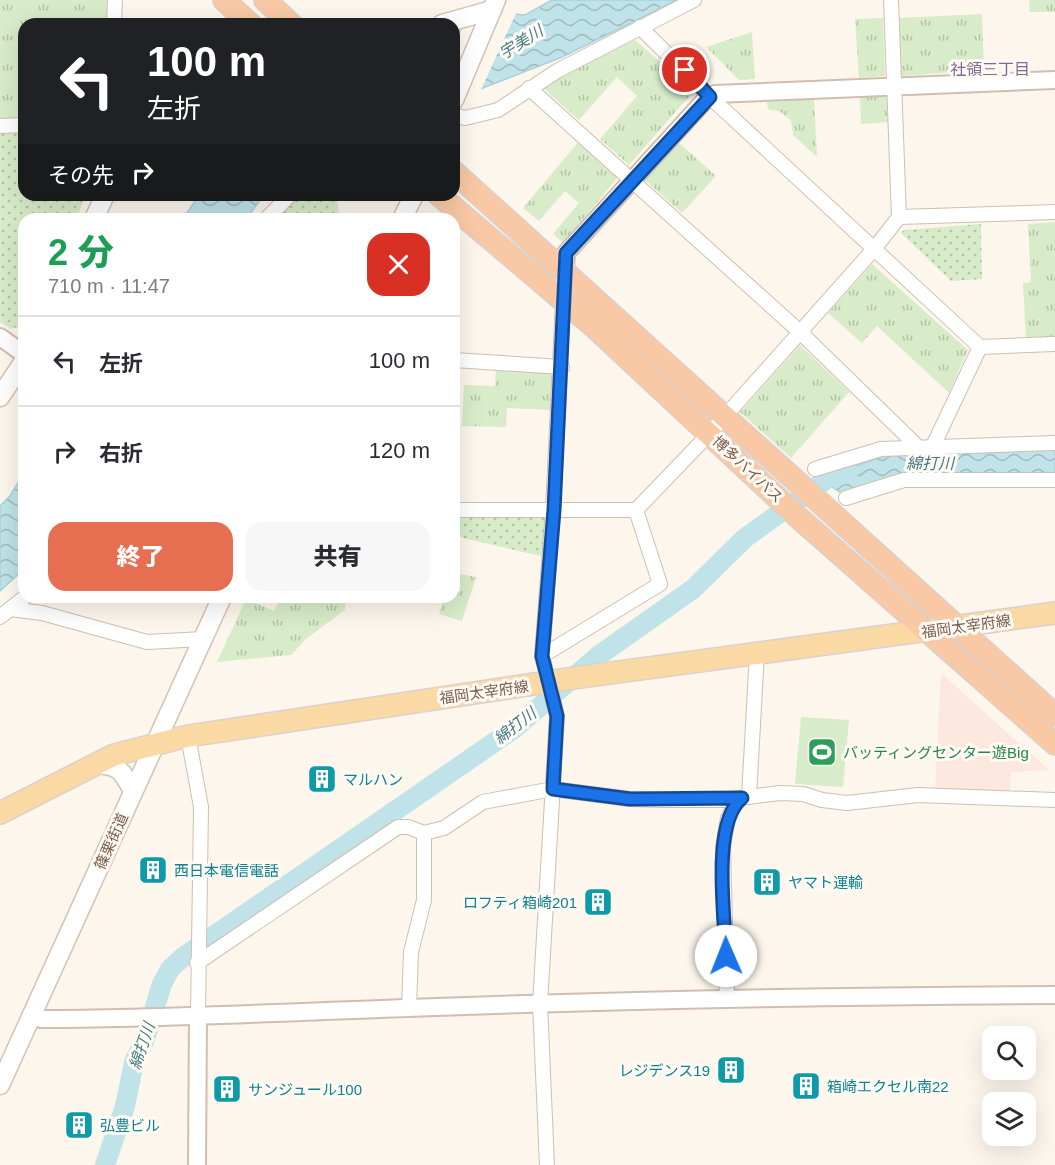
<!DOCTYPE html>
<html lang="ja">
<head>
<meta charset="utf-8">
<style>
  body { margin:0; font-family:Arial,"Noto Sans JP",sans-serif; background:#f7f7f7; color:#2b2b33; height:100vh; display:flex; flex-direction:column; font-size:22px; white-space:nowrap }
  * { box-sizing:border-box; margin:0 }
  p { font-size:20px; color:#7c7c81 }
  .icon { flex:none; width:33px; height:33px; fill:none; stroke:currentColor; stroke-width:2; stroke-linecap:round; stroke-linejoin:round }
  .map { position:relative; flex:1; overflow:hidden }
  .drawer { position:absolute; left:18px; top:213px; width:442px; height:390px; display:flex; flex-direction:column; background:#fff; border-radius:18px; box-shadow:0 6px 24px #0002 }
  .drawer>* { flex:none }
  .top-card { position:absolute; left:18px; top:18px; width:442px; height:183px; border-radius:18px; box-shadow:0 6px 24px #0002; background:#202124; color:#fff; overflow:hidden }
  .tools { position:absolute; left:982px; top:1026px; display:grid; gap:12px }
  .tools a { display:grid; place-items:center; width:54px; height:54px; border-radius:12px; background:#fff; box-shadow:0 6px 24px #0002; font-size:30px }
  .pin { position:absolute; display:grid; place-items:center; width:51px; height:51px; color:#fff; margin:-26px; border:3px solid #fff; border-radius:50%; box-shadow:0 2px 6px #0007 }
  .me { position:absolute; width:66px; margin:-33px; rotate:359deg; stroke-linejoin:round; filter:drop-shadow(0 0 4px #0008) }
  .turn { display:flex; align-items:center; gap:21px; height:126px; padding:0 30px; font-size:27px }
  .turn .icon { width:78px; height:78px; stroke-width:2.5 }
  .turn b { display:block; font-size:42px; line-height:51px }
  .then { display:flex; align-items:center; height:57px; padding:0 30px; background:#0003; gap:12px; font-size:22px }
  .round { display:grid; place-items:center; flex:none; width:63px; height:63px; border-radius:18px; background:#f7f7f7 }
  .headline { display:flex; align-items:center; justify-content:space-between; height:102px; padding:0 30px }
  h1 { font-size:36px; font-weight:800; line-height:45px; color:#1e9e55 }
  .primary-button { display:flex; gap:12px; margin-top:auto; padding:12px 30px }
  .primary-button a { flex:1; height:69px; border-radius:18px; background:#e76f51; color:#fff; font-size:24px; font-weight:800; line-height:69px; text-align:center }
  .primary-button a+a { background:#f7f7f7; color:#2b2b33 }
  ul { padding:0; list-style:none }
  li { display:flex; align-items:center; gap:18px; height:90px; padding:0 30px; border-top:2px solid #e1e1e2 }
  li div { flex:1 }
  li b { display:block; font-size:22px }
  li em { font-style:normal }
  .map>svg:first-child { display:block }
</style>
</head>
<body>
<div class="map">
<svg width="1055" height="1165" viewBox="0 0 1055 1165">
  <defs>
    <pattern id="grass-tufts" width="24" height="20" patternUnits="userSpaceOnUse" patternTransform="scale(1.5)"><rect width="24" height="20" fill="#d8ecc9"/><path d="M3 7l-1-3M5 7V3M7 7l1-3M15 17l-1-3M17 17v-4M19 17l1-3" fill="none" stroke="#b4c2a5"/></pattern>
    <pattern id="park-dots" width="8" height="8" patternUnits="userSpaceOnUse" patternTransform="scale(1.5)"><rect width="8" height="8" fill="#d8ecc9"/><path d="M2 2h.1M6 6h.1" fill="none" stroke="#b4c2a5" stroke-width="1.8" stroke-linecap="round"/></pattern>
    <pattern id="water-waves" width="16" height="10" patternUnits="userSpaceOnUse" patternTransform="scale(1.5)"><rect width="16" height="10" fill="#bfe3e8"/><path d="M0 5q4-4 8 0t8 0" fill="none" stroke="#a0bbbe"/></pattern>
  </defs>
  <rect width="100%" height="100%" fill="#fdf6ec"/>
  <path fill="#fde8e0" d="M941,673L1049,770L1011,772L1010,795L935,791Z"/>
  <g fill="url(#grass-tufts)">
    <path d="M0,0H109L106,24H24V118L0,120Z"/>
    <path d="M1029,0H1055V12H1030Z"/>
    <path d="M982,14L984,70L901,76L899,18Z"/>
    <path d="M883,18L885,76L859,78L855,19Z"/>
    <path d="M752,32L755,79L739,80L706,47Z"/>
    <path d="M635,40L694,91L629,165L600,139L637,96L617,77L579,120L542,87Z"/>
    <path d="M887,93L888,122L861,124L860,96Z"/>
    <path d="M814,99L817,157L793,135L791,120L779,111L769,110L766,101Z"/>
    <path d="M580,140L619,176L563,243L553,234L579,203L565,191L539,221L523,208Z"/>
    <path d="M679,143L716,176L682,213L645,180Z"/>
    <path d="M1055,222V338L1026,340L1023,283L1031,282L1028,224Z"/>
    <path d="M872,264L968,350L949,393L877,326L862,343L828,313Z"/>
    <path d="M800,345L849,392L791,458L740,412Z"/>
    <path d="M496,366L553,369L551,410L507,408L506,427L462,426L464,385L495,386Z"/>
    <path d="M455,573L476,577L462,621L439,614L444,597H454Z"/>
    <path d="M281,597H346L345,610L307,638L291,655L217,662L246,599L274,611Z"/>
  </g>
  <g fill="url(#park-dots)">
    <path d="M24,131V195H86L76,219H24V325L10,329L0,322V132Z"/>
    <path d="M299,195H337L339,219H274Z"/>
    <path d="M981,224L982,279L951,281L901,233L904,230Z"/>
    <path d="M460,517L548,518L545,557L459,537Z"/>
  </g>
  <path fill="#d8ecc9" d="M801,717L849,720L843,787L795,784Z"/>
  <g fill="url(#water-waves)" stroke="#a5d3da" stroke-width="1.5">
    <path d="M552,0H677L562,57L455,99V32L514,14L525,15Z"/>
    <path d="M199,195H264L246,219H183Z"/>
    <path d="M1055,449V474L897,479L844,495L819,478L894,453Z"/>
    <path d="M24,473V569L0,591V506L10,496Z"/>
  </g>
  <path fill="#fdf6ec" d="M517,11L479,94L454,102L455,47L463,26Z"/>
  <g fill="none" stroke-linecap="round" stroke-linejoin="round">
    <path stroke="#bfe3e8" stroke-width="20" d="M105,1165L125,1106L134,1062L145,1039L162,984L170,969L183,957L515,728L598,656L693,589L745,538L827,479L848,473"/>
    <g stroke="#d1beb0" stroke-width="16">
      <g id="minor">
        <path d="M891,0L899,217"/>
        <path d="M114,24L115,0"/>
        <path d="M640,27L710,97L980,347L1055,344"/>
        <path d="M529,88L800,332L917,446"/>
        <path d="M454,115L465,118L498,110L557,71L694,0"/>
        <path d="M0,126L24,125"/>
        <path d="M266,219L290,195"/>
        <path d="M454,360L562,367"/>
        <path d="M933,446L980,347"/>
        <path d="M815,469L881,449L1055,443"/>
        <path d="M846,498L904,480H1055"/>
        <path d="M454,510H636L710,433L874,249L899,217L1055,212"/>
        <path d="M10,609L42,613L147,642L203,639"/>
        <path d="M0,617L25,597"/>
        <path d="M542,656L660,584L636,510"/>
        <path d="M188,736L201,807L198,1014"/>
        <path d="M749,797L757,652"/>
        <path d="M197,963L398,827H408L424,833L444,828L483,802L553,789L629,799L666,800H725L780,793L803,794L822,800L847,803L918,795L1055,800"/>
        <path d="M727,999L723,847L728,818L735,804L742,798"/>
        <path d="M409,1008L411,952L424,900V833"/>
        <path d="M547,1165L540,1004L557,716L542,656L553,510L563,302"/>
      </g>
    </g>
    <g stroke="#d1beb0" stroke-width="20">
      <g id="tertiary">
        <path d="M563,302L566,253L706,99L715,94L1055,80"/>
        <path d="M0,337L24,354"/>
        <path d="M32,1016L41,1019C163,1019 285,1012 408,1008C623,1000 839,996 1055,995"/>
        <path d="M197,1165L198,1014"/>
      </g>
    </g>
    <g stroke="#d6c0b0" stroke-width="21">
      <g id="secondary">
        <path d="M442,24L492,10"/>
        <path d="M454,100L496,0"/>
        <path d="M94,219L105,195"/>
        <path d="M402,219L414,195"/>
        <path d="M0,397L24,361"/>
        <path d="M95,764C120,765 122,771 133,791"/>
        <path d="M0,1085L222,597"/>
      </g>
    </g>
    <g stroke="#dad1cd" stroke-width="24">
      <path id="primary" d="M0,813L114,755L188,736L581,677L1055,613"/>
    </g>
    <g stroke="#dad1cd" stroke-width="24">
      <g id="trunk">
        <path d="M224,0L250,24"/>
        <path d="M265,0L291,24"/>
        <path d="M454,172L1055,715"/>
        <path d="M439,195L593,326L799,518L1055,744"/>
      </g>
    </g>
    <use href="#minor" stroke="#fff" stroke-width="14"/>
    <use href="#tertiary" stroke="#fff" stroke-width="16"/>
    <use href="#secondary" stroke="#fff" stroke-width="18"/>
    <use href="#primary" stroke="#fbd9a5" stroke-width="21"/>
    <use href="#trunk" stroke="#f9c8a4" stroke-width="21"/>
  </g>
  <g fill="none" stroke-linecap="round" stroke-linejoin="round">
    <g stroke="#114b97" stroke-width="15">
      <path id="route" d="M685,70L710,97L566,253L554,510L542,656L557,716L553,789L630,799L742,798C711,823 725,917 726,956"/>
    </g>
    <use href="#route" stroke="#1a73e8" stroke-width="10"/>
  </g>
  <defs>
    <g id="stadium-square" transform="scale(1.5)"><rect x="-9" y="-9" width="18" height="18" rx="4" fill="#2e9e5b" stroke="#fffaf3"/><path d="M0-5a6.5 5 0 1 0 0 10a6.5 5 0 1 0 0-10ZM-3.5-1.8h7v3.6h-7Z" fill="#fff"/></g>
    <g id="building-square" transform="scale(1.5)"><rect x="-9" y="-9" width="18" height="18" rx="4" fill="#0f9aa8" stroke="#fffaf3"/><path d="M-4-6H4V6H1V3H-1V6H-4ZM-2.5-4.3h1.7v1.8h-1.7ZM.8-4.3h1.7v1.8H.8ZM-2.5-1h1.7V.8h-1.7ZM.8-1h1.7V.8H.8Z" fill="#fff"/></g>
  </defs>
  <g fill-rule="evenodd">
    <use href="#stadium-square" x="822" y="752"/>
    <use href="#building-square" x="322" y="779"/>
    <use href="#building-square" x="153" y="870"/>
    <use href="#building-square" x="767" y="882"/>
    <use href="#building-square" x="598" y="902"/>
    <use href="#building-square" x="731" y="1070"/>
    <use href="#building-square" x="806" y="1086"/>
    <use href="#building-square" x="227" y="1089"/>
    <use href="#building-square" x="79" y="1125"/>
  </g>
  <g text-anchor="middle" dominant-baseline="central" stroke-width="6" stroke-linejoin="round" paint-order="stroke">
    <g font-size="15" fill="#7a5c4d" stroke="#fffaf3">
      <text transform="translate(748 469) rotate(43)">博多バイパス</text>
      <text transform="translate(966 626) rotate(-8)">福岡太宰府線</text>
      <text transform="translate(484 692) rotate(-8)">福岡太宰府線</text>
      <text transform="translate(111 841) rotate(-66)">篠栗街道</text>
    </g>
    <g font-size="15" fill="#27864d" stroke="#fffaf3" text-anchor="start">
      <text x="843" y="752">バッティングセンター遊Big</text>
    </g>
    <g font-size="15" fill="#0d838f" stroke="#fffaf3" text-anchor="start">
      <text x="343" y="779">マルハン</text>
      <text x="174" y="870">西日本電信電話</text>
      <text x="788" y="882">ヤマト運輸</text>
      <text x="577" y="902" text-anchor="end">ロフティ箱崎201</text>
      <text x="710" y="1070" text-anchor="end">レジデンス19</text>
      <text x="827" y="1086">箱崎エクセル南22</text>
      <text x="248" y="1089">サンジュール100</text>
      <text x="100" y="1125">弘豊ビル</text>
    </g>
    <g font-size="16" font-style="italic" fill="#437c86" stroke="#fffaf3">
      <text transform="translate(521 42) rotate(-32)">宇美川</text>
      <text x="930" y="463">綿打川</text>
      <text transform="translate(515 726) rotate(-38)">綿打川</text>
      <text transform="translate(142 1046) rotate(-71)">綿打川</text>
    </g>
    <g font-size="16" fill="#846695" stroke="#fffaf3">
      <text x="990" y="69">社領三丁目</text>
    </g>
  </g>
</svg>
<div class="tools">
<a><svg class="icon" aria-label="search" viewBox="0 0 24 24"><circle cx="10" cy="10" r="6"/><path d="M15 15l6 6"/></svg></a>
<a><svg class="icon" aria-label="layers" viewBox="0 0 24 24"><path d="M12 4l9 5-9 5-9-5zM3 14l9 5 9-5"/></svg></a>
</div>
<div class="pin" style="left:685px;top:70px;background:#d93025"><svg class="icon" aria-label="arrive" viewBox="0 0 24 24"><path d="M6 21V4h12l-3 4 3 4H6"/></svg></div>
<svg class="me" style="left:726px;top:956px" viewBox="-20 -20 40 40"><circle r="19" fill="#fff"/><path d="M0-13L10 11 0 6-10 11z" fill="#1a73e8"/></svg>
<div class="top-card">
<div class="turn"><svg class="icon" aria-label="left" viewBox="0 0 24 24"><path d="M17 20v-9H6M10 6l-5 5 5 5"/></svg><div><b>100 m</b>左折</div></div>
<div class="then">その先<svg class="icon" aria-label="right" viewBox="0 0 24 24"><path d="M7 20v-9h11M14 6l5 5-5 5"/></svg></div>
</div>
<section class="drawer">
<div class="headline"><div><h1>2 分</h1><p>710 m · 11:47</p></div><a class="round" style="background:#d93025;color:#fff"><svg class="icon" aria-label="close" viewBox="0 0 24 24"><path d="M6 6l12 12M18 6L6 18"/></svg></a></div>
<ul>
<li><svg class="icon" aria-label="left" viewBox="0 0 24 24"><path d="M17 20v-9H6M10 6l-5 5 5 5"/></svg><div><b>左折</b></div><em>100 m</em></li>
<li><svg class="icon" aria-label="right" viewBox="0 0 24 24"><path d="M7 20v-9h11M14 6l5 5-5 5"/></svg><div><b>右折</b></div><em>120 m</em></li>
</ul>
<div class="primary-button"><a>終了</a><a>共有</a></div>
</section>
</div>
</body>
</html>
